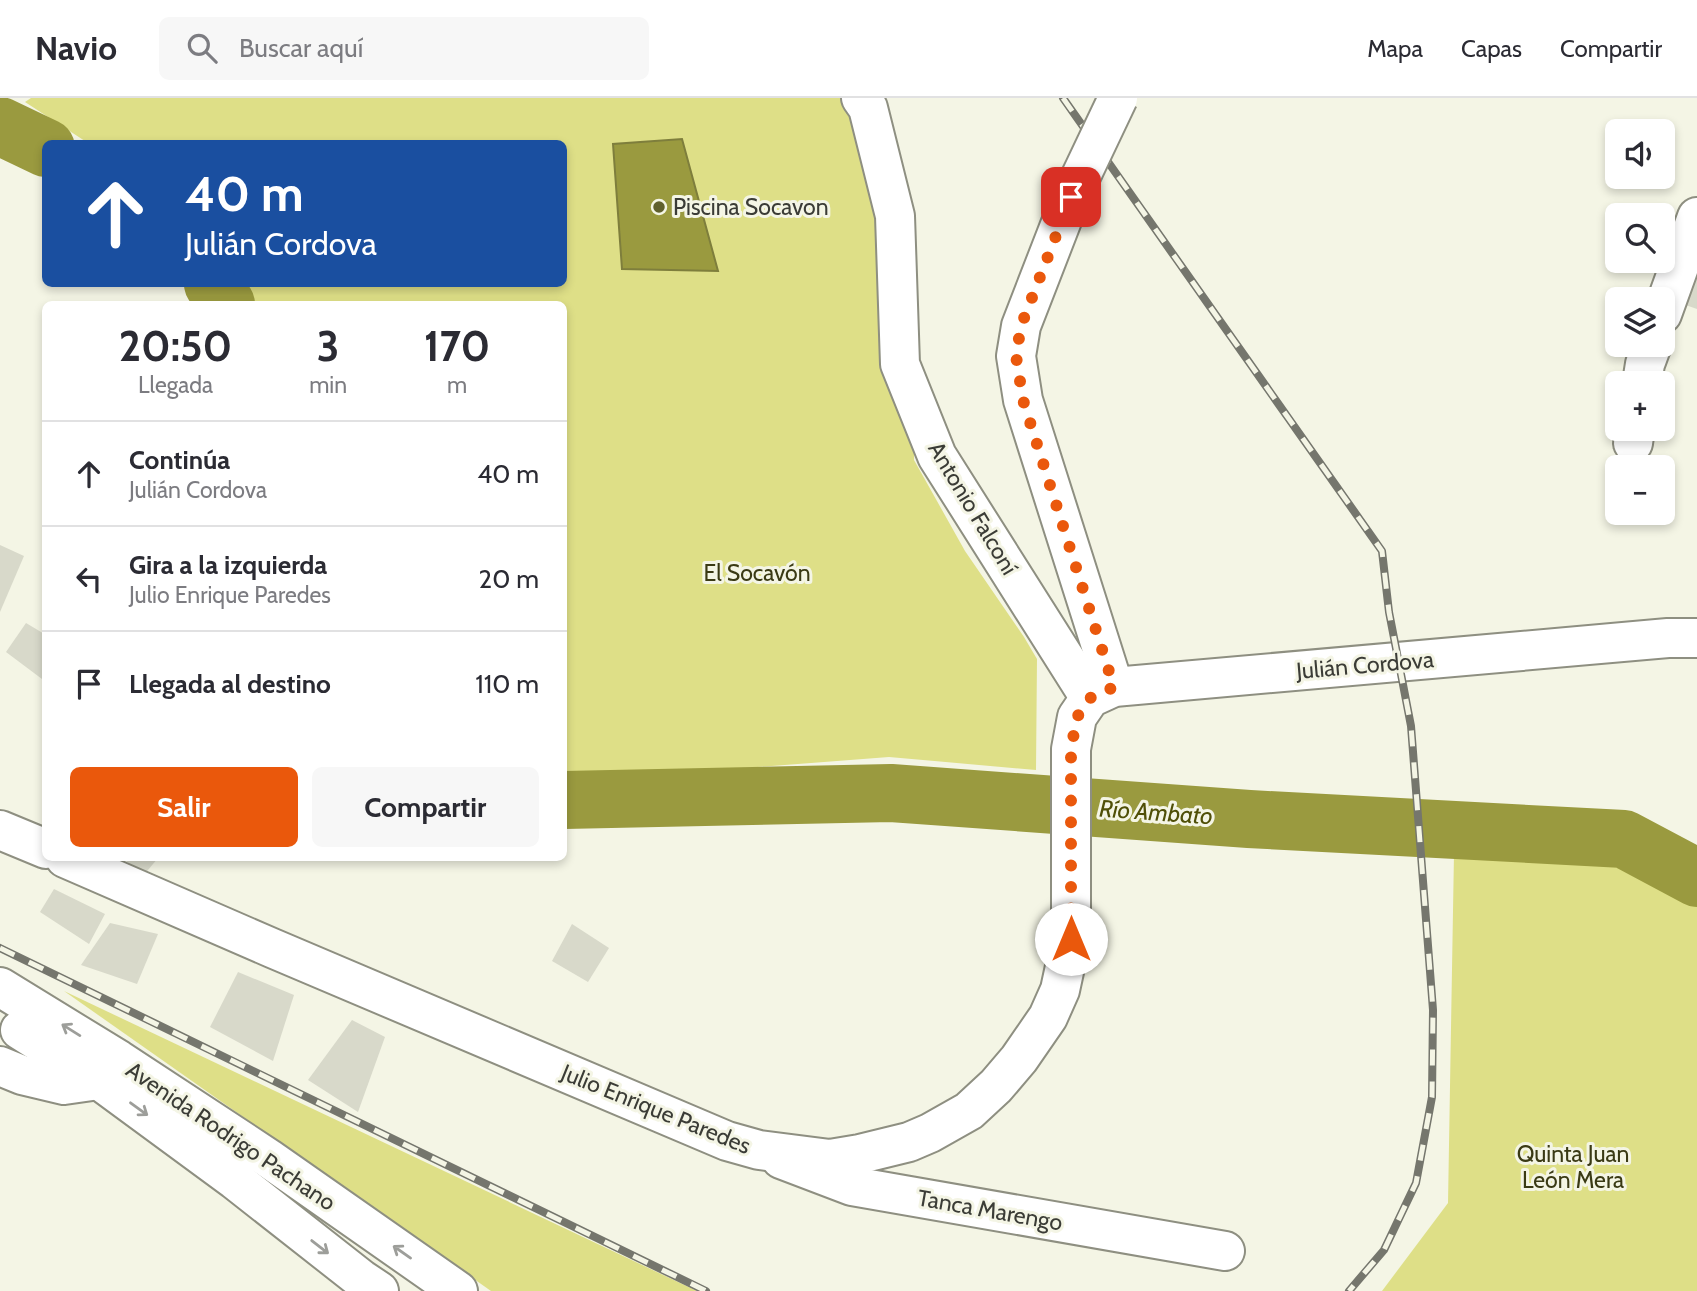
<!DOCTYPE html>
<html lang="es">
<head>
<meta charset="utf-8">
<style>
  body { margin:0; font-family:Cabin,sans-serif; background:#f7f7f7; color:#2b2b33; height:100vh; display:flex; flex-direction:column; font-size:26px; white-space:nowrap }
  * { box-sizing:border-box; margin:0 }
  p { font-size:23px; color:#7c7c81 }
  .icon { flex:none; width:38px; height:38px; fill:none; stroke:currentColor; stroke-width:2; stroke-linecap:round; stroke-linejoin:round }
  .map { position:relative; flex:1; overflow:hidden }
  .side { position:absolute; left:42px; top:203px; width:525px; height:560px; display:flex; flex-direction:column; background:#fff; border-radius:10px; box-shadow:0 4px 10px #0003 }
  .side>* { flex:none }
  .top-card { position:absolute; left:42px; top:42px; width:525px; height:147px; border-radius:10px; box-shadow:0 4px 10px #0003; background:#1a4fa0; color:#fff; overflow:hidden }
  .buttons { position:absolute; left:1605px; top:21px; display:grid; gap:14px }
  .buttons a { display:grid; place-items:center; width:70px; height:70px; border-radius:10px; background:#fff; box-shadow:0 4px 10px #0003; font-size:35px }
  .pin { position:absolute; display:grid; place-items:center; width:60px; height:60px; color:#fff; margin:-30px; border-radius:14px; box-shadow:0 4px 10px #0006 }
  .me { position:absolute; width:77px; margin:-38px; rotate:0deg; stroke-linejoin:round; filter:drop-shadow(0 0 5px #0008) }
  .turn { display:flex; align-items:center; gap:24px; height:147px; padding:0 28px; font-size:32px }
  .turn .icon { width:91px; height:91px; stroke-width:2.5 }
  .turn b { display:block; font-size:49px; line-height:60px }
  .eta { display:flex; justify-content:space-evenly; align-items:center; height:119px; text-align:center }
  .eta b { font-size:42px; font-weight:700; line-height:49px }
  .cta { display:flex; gap:14px; margin-top:auto; padding:14px 28px }
  .cta a { flex:1; height:80px; border-radius:10px; background:#ea580c; color:#fff; font-size:28px; font-weight:700; line-height:80px; text-align:center }
  .cta a+a { background:#f7f7f7; color:#2b2b33 }
  ul { padding:0; list-style:none }
  li { display:flex; align-items:center; gap:21px; height:105px; padding:0 28px; border-top:2px solid #e1e1e2 }
  li div { flex:1 }
  li b { display:block; font-size:26px }
  li em { font-style:normal }
  header { display:flex; align-items:center; gap:42px; box-sizing:border-box; height:98px; padding:0 35px; background:#fff; border-bottom:2px solid #e1e1e2 }
  header strong { font-size:33px }
  nav { display:flex; gap:38px; margin-inline-start:auto; font-size:24px }
  .search { width:490px; height:63px; background:#f7f7f7; display:flex; align-items:center; gap:18px; box-sizing:border-box; padding:0 24px; border-radius:10px; color:#7c7c81; font-size:26px }
  .map>svg:first-child { display:block }
</style>
</head>
<body>
<header>
<strong>Navio</strong>
<div class="search"><svg class="icon" aria-label="search" viewBox="0 0 24 24"><circle cx="10" cy="10" r="6"/><path d="M15 15l6 6"/></svg>Buscar aquí</div>
<nav><a>Mapa</a><a>Capas</a><a>Compartir</a></nav>
</header>
<div class="map">
<svg width="1697" height="1193" viewBox="0 0 1697 1193">
  <rect width="100%" height="100%" fill="#f4f5e5"/>
  <g fill="#dedf87">
    <path d="M31,0H853L915,270L914,362L965,453L1024,539L1037,561L1036,672L889,659L564,684V206H237L224,186H564V46L88,45L25,4Z"/>
    <path d="M1454,755L1626,764L1697,803V1193H1382L1448,1105Z"/>
    <path d="M64,893L697,1193H491Z"/>
  </g>
  <path fill="#9a9a3f" stroke="#7e7e3c" stroke-width="2" d="M682,41L718,173L622,171L613,46Z"/>
  <g fill="none" stroke-linecap="round" stroke-linejoin="round">
    <g stroke="#9a9a3f" stroke-width="58">
      <path d="M0,28L46,50"/>
      <path d="M213,186L226,206"/>
      <path d="M564,702L891,695L1249,721L1624,741L1697,780"/>
    </g>
  </g>
  <g fill="#d8d9ca">
    <path d="M1697,164V211L1674,203Z"/>
    <path d="M0,447L24,458L0,514Z"/>
    <path d="M26,525L46,537V584L6,554Z"/>
    <path d="M123,760H158L143,778Z"/>
    <path d="M54,791L105,816L89,846L40,814Z"/>
    <path d="M110,825L158,836L137,886L81,867Z"/>
    <path d="M572,826L609,850L588,884L552,863Z"/>
    <path d="M238,874L294,897L273,963L210,929Z"/>
    <path d="M352,922L385,939L358,1014L308,982Z"/>
  </g>
  <g fill="none" stroke-linecap="round" stroke-linejoin="round">
    <g stroke="#8e8f81" stroke-width="42">
      <g id="minor">
        <path d="M861,0L868,10L895,118L900,266L937,358L1090,600"/>
        <path d="M1662,216L1697,119"/>
        <path d="M1642,285L1645,266L1652,247"/>
        <path d="M1633,345L1635,331"/>
        <path d="M0,968L22,977L64,987L99,982L114,967"/>
        <path d="M781,1061L852,1088L1225,1153"/>
      </g>
    </g>
    <g stroke="#8e8f81" stroke-width="42">
      <g id="major">
        <path d="M1071,99L1021,228L1016,258L1023,302L1114,589"/>
        <path d="M0,732L46,751"/>
        <path d="M65,760L272,850L727,1043L759,1052L830,1061L860,1056L909,1044L930,1035L969,1013L996,988L1019,961L1048,919L1060,892L1071,841V651L1077,619L1090,600L1114,589L1668,540H1697"/>
        <path d="M0,889L119,962L268,1060L458,1193"/>
        <path d="M20,932L99,982L235,1082L361,1181L379,1193"/>
      </g>
    </g>
    <use href="#minor" stroke="#fff" stroke-width="38"/>
    <use href="#major" stroke="#fff" stroke-width="38"/>
    <g stroke="#75766d" stroke-width="8">
      <g id="rail">
        <path d="M1063,0L1382,453L1389,514L1411,628L1433,912L1432,999L1416,1085L1384,1152L1349,1193"/>
        <path d="M0,850L706,1193"/>
      </g>
    </g>
    <use href="#rail" stroke="#f4f5e5" stroke-width="5" stroke-dasharray="16" stroke-linecap="butt"/>
    <g stroke="#8e8f81" stroke-width="42" stroke-linecap="butt">
      <path id="major-bridge" d="M1071,99L1118,0"/>
    </g>
    <use href="#major-bridge" stroke="#fff" stroke-width="38"/>
  </g>
  <defs><path id="oneway-shaft" d="M-6 0H5M1.5-3L5.5 0L1.5 3" fill="none" stroke-width="1.6" stroke-linecap="round" stroke-linejoin="round" transform="scale(1.75)"/></defs>
  <g stroke="#9d9e9a">
    <use href="#oneway-shaft" transform="translate(71 932) rotate(-148)"/>
    <use href="#oneway-shaft" transform="translate(139 1011) rotate(36)"/>
    <use href="#oneway-shaft" transform="translate(320 1149) rotate(38)"/>
    <use href="#oneway-shaft" transform="translate(402 1154) rotate(-145)"/>
  </g>
  <g fill="none" stroke-linecap="round" stroke-linejoin="round">
    <path stroke="#ea580c" stroke-width="12" stroke-dasharray="0 21.6" d="M1071,99L1021,228L1016,258L1023,302L1114,589L1090,600L1077,619L1071,651V841"/>
  </g>
  <circle fill="#60602d" stroke="#f4f5e5" stroke-width="2.5" cx="659" cy="109" r="7"/>
  <g text-anchor="middle" dominant-baseline="central" stroke-width="6" stroke-linejoin="round" paint-order="stroke">
    <g font-size="23" fill="#3b3c36" stroke="#f4f5e5" text-anchor="start">
      <text x="673" y="109">Piscina Socavon</text>
    </g>
    <g font-size="23" fill="#3b3c36" stroke="#f4f5e5">
      <text transform="translate(973 410) rotate(59)">Antonio Falconí</text>
      <text transform="translate(1365 567) rotate(-5)">Julián Cordova</text>
      <text transform="translate(656 1011) rotate(22)">Julio Enrique Paredes</text>
      <text transform="translate(231 1038) rotate(34)">Avenida Rodrigo Pachano</text>
      <text transform="translate(990 1112) rotate(10)">Tanca Marengo</text>
    </g>
    <g font-size="23" fill="#3a3a14" stroke="#f4f5e5">
      <text x="757" y="475">El Socavón</text>
      <text x="1573" y="1056">Quinta Juan<tspan x="1573" dy="26">León Mera</tspan></text>
    </g>
    <g font-size="24" font-style="italic" fill="#4f4f07" stroke="#f4f5e5">
      <text transform="translate(1156 714) rotate(4)">Río Ambato</text>
    </g>
  </g>
</svg>
<div class="buttons">
<a><svg class="icon" aria-label="sound" viewBox="0 0 24 24"><path d="M4 9h4l5-4v14l-5-4H4zM17 9q2 3 0 6"/></svg></a>
<a><svg class="icon" aria-label="search" viewBox="0 0 24 24"><circle cx="10" cy="10" r="6"/><path d="M15 15l6 6"/></svg></a>
<a><svg class="icon" aria-label="layers" viewBox="0 0 24 24"><path d="M12 4l9 5-9 5-9-5zM3 14l9 5 9-5"/></svg></a>
<a>+</a>
<a>−</a>
</div>
<div class="pin" style="left:1071px;top:99px;background:#d93025"><svg class="icon" aria-label="arrive" viewBox="0 0 24 24"><path d="M6 21V4h12l-3 4 3 4H6"/></svg></div>
<svg class="me" style="left:1071px;top:841px" viewBox="-20 -20 40 40"><circle r="19" fill="#fff"/><path d="M0-13L10 11 0 6-10 11z" fill="#ea580c"/></svg>
<div class="top-card">
<div class="turn"><svg class="icon" aria-label="ahead" viewBox="0 0 24 24"><path d="M12 20V5M6 11l6-6 6 6"/></svg><div><b>40 m</b>Julián Cordova</div></div>
</div>
<section class="side">
<div class="eta">
<div><b>20:50</b><p>Llegada</p></div>
<div><b>3</b><p>min</p></div>
<div><b>170</b><p>m</p></div>
</div>
<ul>
<li><svg class="icon" aria-label="ahead" viewBox="0 0 24 24"><path d="M12 20V5M6 11l6-6 6 6"/></svg><div><b>Continúa</b><p>Julián Cordova</p></div><em>40 m</em></li>
<li><svg class="icon" aria-label="left" viewBox="0 0 24 24"><path d="M17 20v-9H6M10 6l-5 5 5 5"/></svg><div><b>Gira a la izquierda</b><p>Julio Enrique Paredes</p></div><em>20 m</em></li>
<li><svg class="icon" aria-label="arrive" viewBox="0 0 24 24"><path d="M6 21V4h12l-3 4 3 4H6"/></svg><div><b>Llegada al destino</b></div><em>110 m</em></li>
</ul>
<div class="cta"><a>Salir</a><a>Compartir</a></div>
</section>
</div>
</body>
</html>
